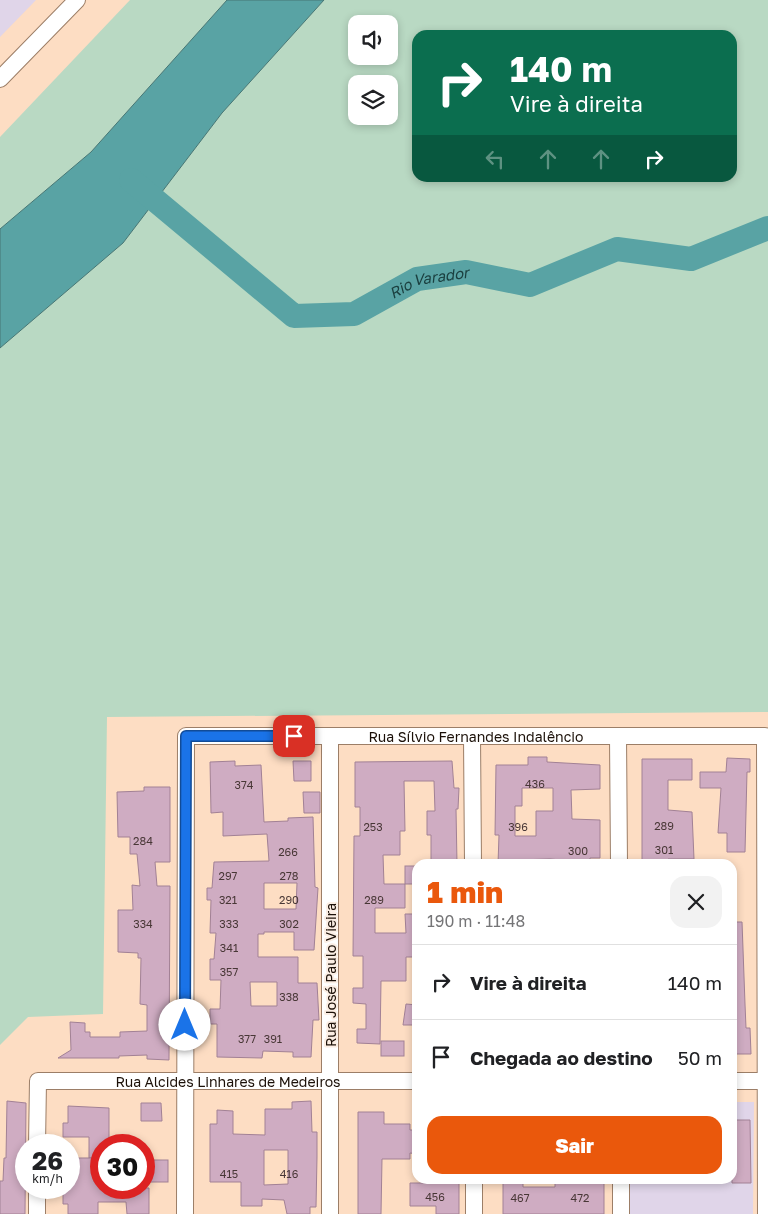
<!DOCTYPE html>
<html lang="pt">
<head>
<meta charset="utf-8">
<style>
  body { margin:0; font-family:"Golos Text",sans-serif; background:#f2f2f2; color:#202124; height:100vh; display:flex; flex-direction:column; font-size:19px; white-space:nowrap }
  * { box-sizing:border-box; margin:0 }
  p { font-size:16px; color:#757577 }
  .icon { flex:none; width:28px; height:28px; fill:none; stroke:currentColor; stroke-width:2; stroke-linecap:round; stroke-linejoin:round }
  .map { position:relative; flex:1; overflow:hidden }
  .panel { position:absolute; left:412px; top:859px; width:325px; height:325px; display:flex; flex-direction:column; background:#fff; border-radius:15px; box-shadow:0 2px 8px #0003 }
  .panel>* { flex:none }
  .banner { position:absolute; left:412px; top:30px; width:325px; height:152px; border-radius:15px; box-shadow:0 2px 8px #0003; background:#0b6e4f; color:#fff; overflow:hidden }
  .tools { position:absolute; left:348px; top:15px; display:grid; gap:10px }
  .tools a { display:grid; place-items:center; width:50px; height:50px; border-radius:10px; background:#fff; box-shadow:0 2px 8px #0003; font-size:25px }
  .speed { position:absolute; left:15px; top:1134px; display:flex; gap:10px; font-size:25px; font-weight:700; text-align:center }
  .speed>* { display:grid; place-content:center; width:65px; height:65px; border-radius:50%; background:#fff; box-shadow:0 2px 8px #0003; line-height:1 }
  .speed small { font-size:12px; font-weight:400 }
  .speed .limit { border:8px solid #d22; background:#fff; color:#111 }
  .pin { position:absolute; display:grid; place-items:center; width:42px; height:42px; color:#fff; margin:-21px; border-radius:10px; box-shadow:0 2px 8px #0006 }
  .me { position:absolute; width:55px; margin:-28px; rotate:0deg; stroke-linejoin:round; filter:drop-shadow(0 0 4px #0008) }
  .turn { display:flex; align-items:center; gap:18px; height:105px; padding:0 15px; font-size:22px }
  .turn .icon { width:65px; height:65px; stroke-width:2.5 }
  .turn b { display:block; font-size:35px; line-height:42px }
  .lanes { display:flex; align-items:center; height:48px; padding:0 15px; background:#0003; justify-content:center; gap:25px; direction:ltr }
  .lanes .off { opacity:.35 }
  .round { display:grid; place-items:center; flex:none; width:52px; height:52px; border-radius:15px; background:#f2f2f2 }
  .headline { display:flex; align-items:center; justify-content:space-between; height:85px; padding:0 15px }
  h1 { font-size:30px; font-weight:800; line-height:38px; color:#ea580c }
  .action { display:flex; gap:10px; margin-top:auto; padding:10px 15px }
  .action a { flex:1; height:58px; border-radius:15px; background:#ea580c; color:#fff; font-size:20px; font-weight:800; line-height:58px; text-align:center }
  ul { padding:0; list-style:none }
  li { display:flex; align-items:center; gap:15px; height:75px; padding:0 15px; border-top:1px solid #e0e0e0 }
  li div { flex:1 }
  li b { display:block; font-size:19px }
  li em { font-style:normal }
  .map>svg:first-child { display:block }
</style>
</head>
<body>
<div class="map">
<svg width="768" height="1214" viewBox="0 0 768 1214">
  <rect width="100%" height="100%" fill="#fdddc3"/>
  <g fill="#e0d5e9">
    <path d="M0,0H36L0,37Z"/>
    <path d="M733,1102H754L753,1214H629V1179H732Z"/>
  </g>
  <g fill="#b9d9c3" fill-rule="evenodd">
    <path d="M130,0H227L91,152L0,229V137Z"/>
    <path d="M324,0H768V712L107,717L103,1014L28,1017L0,1045V348L123,243L222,113ZM356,24H389V56H356ZM418,35H732V178H418ZM356,84H389V116H356Z"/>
  </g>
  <path fill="#59a3a4" stroke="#467775" d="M227,0H324L222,113L123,243L0,348V229L91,152Z"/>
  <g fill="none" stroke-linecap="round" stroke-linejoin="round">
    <path stroke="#59a3a4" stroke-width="24" id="s1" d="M131,180L294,316L354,314L417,279L466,272L530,285L617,249L691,259L768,228"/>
  </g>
  <g fill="#cfacc2" stroke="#a28195" fill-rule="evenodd">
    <path d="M528,757H547V762L600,765V789L571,790L572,819L600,820V858H590V864H561V860L550,859L517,860V864H498L499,835H495L496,765H528ZM522,788H553V811H536V836H515V806H522Z"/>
    <path d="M727,758L750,759V772H747L745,852H727V833H718L721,788H700V772H726Z"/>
    <path d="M642,759H692V780H668V810L692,812L694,859H668V864H642Z"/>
    <path d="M235,761V766L261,765L264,822L288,821V818L313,817L315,887L318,888L314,950H294V932H264V934H258V957H298V983H317L319,1020H313L311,1057H293V1052L263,1051L262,1058L217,1057V1024H210V1009H220L221,980H210V959H214L216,933H210L211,900H207V888H212L214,862L269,861L267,834L223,836V812L211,813L210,762ZM264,883H297L296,909H264ZM250,982H277V1006H251Z"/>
    <path d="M293,761H311V781H294Z"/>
    <path d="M452,761L454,788H459L458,809H456L457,864H431V835H427V811H435L434,781H404L405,831H400V855H383L384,884H405V908H375V933H406L405,914H418V957H406V981H381L380,1044L357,1043V1029H366V1004L353,1003V988H363V956H353L354,836H360V807H355V762Z"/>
    <path d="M144,787H170V862H155L157,886H170L169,1060L147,1059V1055L119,1056V1058H58L71,1050L70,1022L85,1023V1032H90V1037H120V1032L147,1031V1005L140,1004L141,958H138V953L118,952V910H133L132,885L140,886L137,854H130V837H118L117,792L144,791Z"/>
    <path d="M303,792H320V813H304Z"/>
    <rect x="405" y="866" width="13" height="18"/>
    <path d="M732,922H742L745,1004L746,1028H750L751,1054H732Z"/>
    <path d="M406,1004L418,1005V1025H403Z"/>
    <rect x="381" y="1041" width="23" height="15"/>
    <path d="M7,1101L26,1103L25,1214H0V1181H3L4,1158H6Z"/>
    <path d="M311,1101L312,1132H317V1157L316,1207H310V1214H287L284,1200L262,1199V1206H241V1182H210V1124H217V1110L233,1111V1134L265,1135V1109H292V1102ZM264,1150H288V1184L264,1185Z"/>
    <path d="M141,1103H161L162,1121H141Z"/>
    <path d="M68,1106L109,1108V1145H101V1158H89V1137H63V1123H68Z"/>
    <path d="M358,1112H384V1124H410V1130H418V1154L410,1153V1159H382L381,1214H358Z"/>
    <path d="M732,1120H750L751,1183H732Z"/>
    <path d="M69,1158H94V1182H101V1188H149V1214H127L126,1202H98V1214H68V1204H63V1188H69Z"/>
    <rect x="144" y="1160" width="24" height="22"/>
    <path d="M437,1179H459V1214H436V1206H410V1183H437Z"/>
    <path d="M503,1179H523V1187H555V1183H577V1179H604V1214H503Z"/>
  </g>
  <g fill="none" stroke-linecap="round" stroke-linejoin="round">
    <g stroke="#9c7e67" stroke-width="18">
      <g id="minor">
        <path d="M0,79L77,0"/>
        <path d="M472,736L473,864"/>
        <path d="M618,736L619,864"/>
        <path d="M732,1081H768"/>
        <path id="s2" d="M37,1145L38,1081H418"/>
        <path d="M474,1179V1214"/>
        <path d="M621,1179V1214"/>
        <path d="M37,1214V1188"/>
        <path id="s3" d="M185,1214L186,736H765L766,1214"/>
        <path d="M330,1214V736"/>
      </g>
    </g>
    <use href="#minor" stroke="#fff" stroke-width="16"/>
  </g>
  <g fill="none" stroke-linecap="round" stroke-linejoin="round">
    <g stroke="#114b97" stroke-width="12">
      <path id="route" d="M185,1025L186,736H294"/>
    </g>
    <use href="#route" stroke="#1a73e8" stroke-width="9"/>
  </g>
  <g text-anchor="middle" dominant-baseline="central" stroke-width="4" stroke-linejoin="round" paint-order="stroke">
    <g font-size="11" fill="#483736">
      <text x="535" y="783">436</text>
      <text x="244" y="784">374</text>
      <text x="664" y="825">289</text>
      <text x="373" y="826">253</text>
      <text x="518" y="826">396</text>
      <text x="143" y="840">284</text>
      <text x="664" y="849">301</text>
      <text x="578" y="850">300</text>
      <text x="288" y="851">266</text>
      <text x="228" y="875">297</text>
      <text x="289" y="875">278</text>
      <text x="228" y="899">321</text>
      <text x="289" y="899">290</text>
      <text x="374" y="899">289</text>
      <text x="143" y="923">334</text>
      <text x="229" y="923">333</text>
      <text x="289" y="923">302</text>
      <text x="229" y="947">341</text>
      <text x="229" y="971">357</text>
      <text x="289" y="996">338</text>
      <text x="247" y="1038">377</text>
      <text x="273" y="1038">391</text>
      <text x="229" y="1173">415</text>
      <text x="289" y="1173">416</text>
      <text x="435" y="1196">456</text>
      <text x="520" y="1197">467</text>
      <text x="580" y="1197">472</text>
    </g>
    <g font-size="14" fill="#1b1008" stroke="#fbeee4">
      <text stroke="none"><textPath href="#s3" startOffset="768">Rua Sílvio Fernandes Indalêncio</textPath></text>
      <text transform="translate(330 975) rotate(-90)">Rua José Paulo Vieira</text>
      <text stroke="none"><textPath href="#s2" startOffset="254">Rua Alcides Linhares de Medeiros</textPath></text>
    </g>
    <g font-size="15" font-style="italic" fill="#1b4040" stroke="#fbeee4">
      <text stroke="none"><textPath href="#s1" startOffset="355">Rio Varador</textPath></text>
    </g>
  </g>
</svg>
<div class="tools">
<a><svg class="icon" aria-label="sound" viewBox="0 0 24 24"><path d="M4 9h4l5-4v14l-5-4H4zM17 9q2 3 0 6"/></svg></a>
<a><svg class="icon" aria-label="layers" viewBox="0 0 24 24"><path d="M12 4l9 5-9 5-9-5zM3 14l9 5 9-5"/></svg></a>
</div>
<div class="speed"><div>26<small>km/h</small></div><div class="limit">30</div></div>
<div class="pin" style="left:294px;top:736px;background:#d93025"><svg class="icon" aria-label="arrive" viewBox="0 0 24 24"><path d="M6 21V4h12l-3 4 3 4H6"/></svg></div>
<svg class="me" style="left:185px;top:1025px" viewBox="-20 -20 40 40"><circle r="19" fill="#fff"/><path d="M0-13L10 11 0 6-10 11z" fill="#1a73e8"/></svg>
<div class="banner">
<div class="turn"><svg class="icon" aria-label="right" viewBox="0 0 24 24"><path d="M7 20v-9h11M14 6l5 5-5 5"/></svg><div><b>140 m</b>Vire à direita</div></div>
<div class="lanes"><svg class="icon off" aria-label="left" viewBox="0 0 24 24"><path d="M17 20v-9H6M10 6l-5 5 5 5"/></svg><svg class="icon off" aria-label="ahead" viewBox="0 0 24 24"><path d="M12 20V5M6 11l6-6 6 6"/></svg><svg class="icon off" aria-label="ahead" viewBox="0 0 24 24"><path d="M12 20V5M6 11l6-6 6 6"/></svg><svg class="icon" aria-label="right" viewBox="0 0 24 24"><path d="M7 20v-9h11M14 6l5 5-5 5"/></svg></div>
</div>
<section class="panel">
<div class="headline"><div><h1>1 min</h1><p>190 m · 11:48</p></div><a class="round"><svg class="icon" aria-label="close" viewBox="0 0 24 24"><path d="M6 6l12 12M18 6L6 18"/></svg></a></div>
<ul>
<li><svg class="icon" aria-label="right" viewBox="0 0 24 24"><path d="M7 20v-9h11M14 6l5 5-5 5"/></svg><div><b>Vire à direita</b></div><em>140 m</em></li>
<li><svg class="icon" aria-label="arrive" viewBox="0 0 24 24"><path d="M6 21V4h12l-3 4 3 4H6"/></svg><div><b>Chegada ao destino</b></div><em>50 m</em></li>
</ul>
<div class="action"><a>Sair</a></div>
</section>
</div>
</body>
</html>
